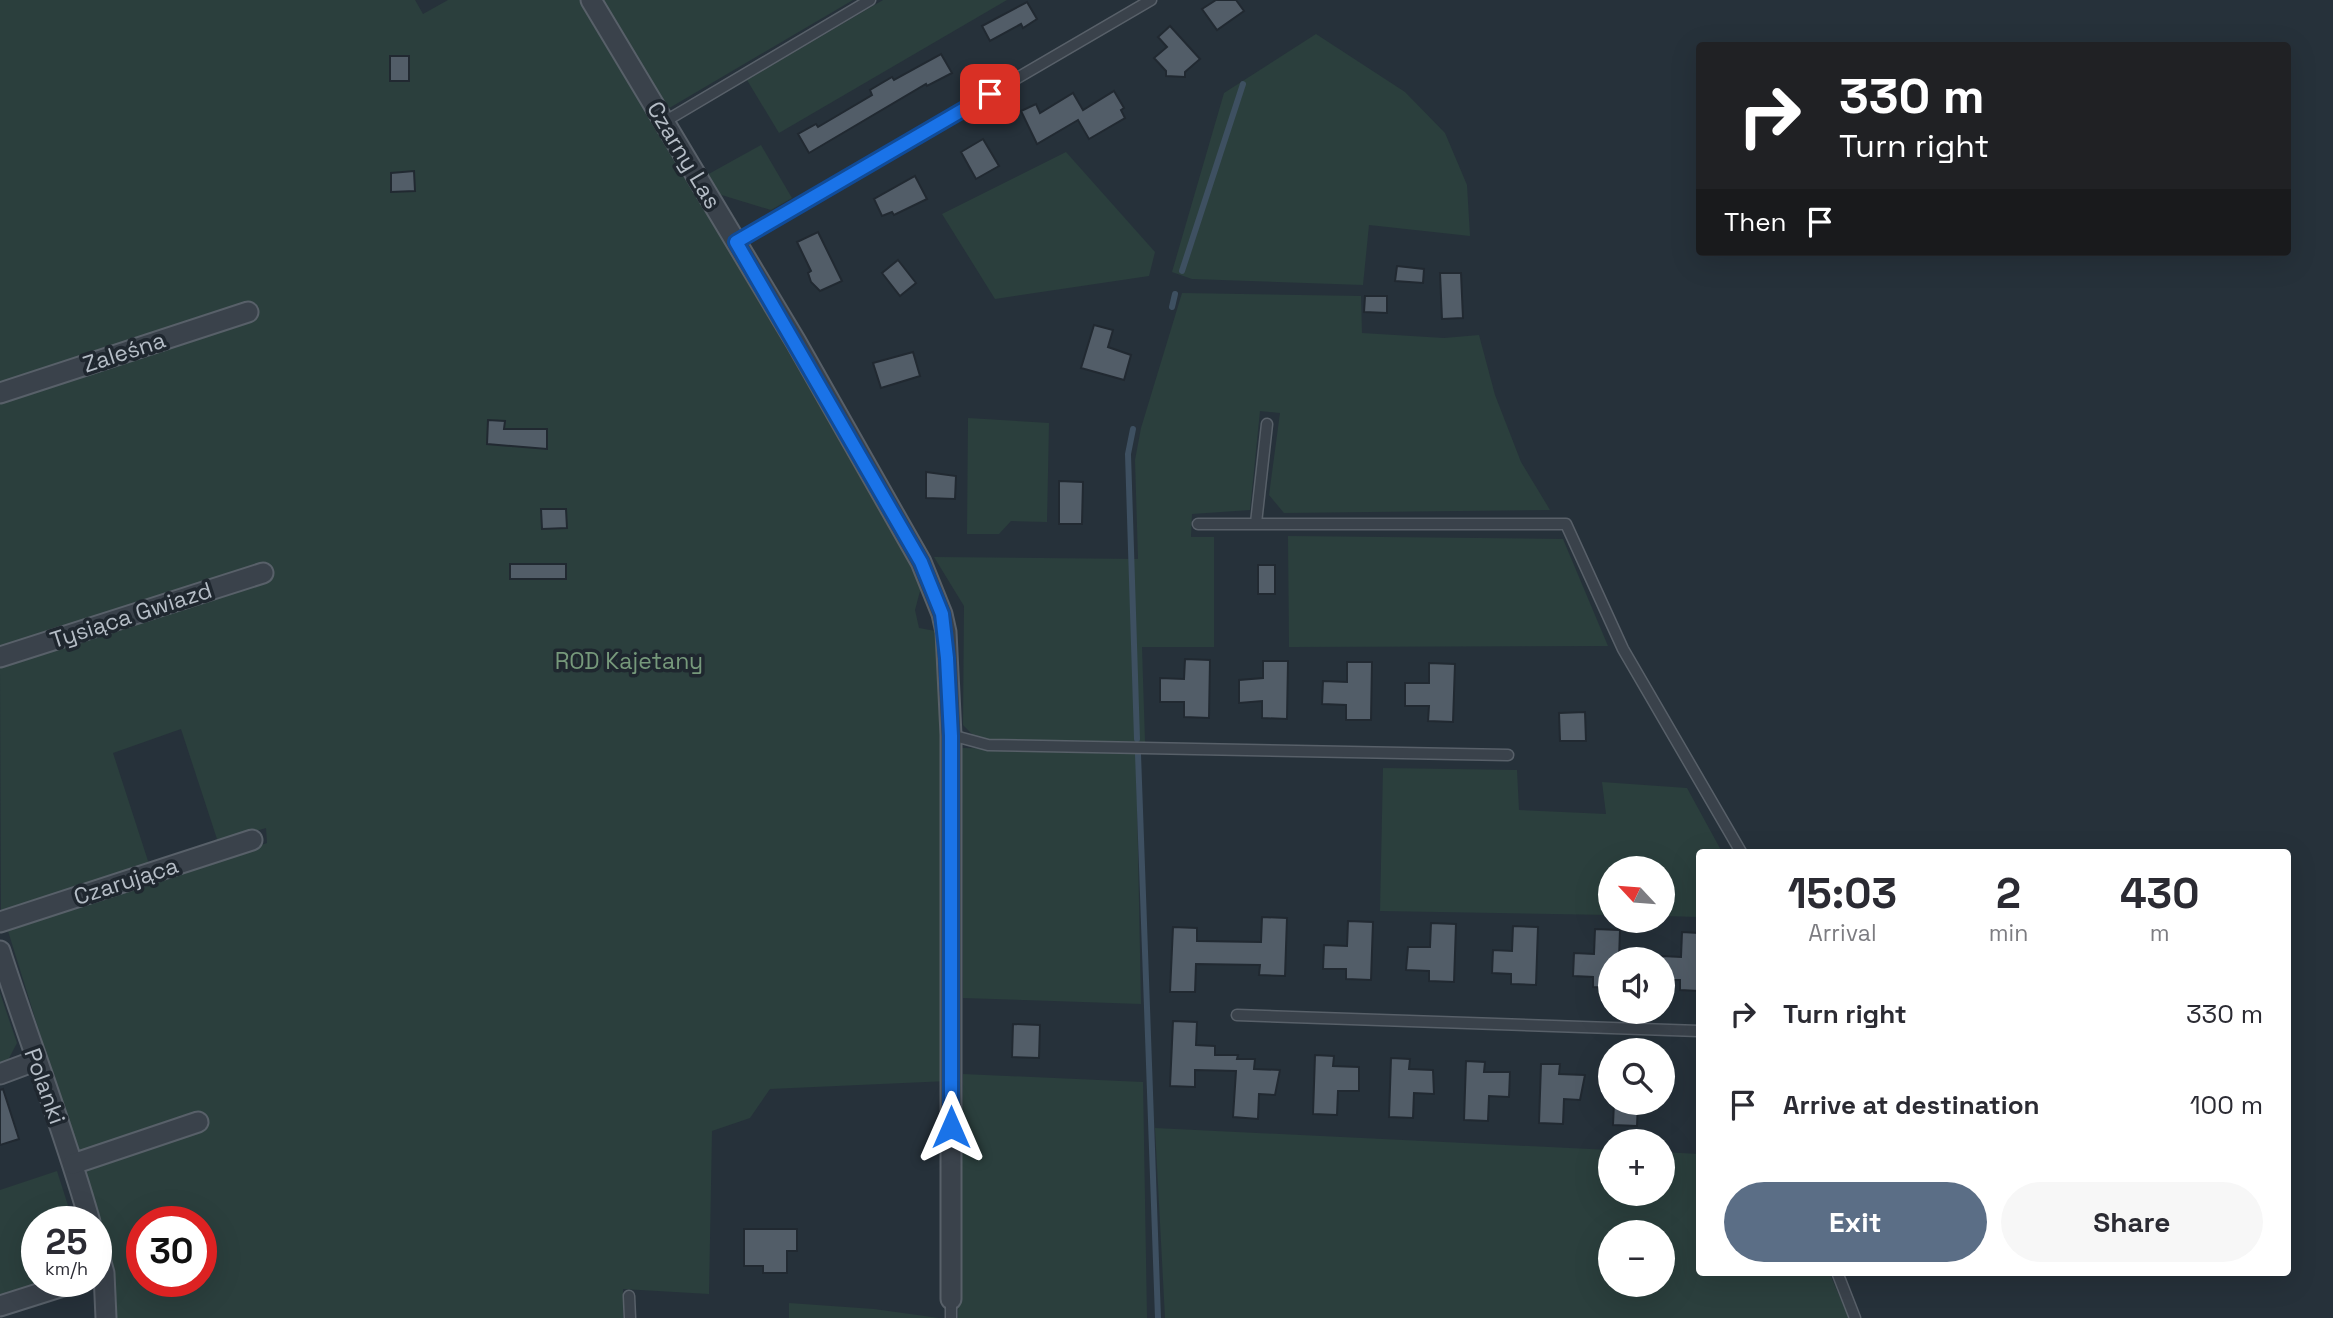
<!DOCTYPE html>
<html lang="en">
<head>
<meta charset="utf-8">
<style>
  body { margin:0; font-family:"Space Grotesk",sans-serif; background:#f7f7f7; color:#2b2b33; height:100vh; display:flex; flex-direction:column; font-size:26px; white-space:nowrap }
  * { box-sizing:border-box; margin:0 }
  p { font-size:23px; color:#7c7c81 }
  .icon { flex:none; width:38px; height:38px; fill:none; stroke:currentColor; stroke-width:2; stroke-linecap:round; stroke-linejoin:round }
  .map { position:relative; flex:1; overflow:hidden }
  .drawer { position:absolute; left:1696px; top:849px; width:595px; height:427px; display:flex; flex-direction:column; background:#fff; border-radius:7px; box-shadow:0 7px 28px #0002 }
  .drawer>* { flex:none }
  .hud { position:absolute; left:1696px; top:42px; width:595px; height:214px; border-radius:7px; box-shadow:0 7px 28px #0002; background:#202124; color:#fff; overflow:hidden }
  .needle { width:46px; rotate:296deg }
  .controls { position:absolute; left:1598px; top:856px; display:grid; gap:14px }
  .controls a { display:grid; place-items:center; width:77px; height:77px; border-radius:50%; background:#fff; box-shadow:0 7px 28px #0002; font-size:35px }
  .speed { position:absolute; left:21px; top:1206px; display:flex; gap:14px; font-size:35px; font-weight:700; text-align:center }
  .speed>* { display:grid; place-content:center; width:91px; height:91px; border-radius:50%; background:#fff; box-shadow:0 7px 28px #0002; line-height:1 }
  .speed small { font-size:18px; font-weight:400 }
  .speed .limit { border:10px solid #d22; background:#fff; color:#111 }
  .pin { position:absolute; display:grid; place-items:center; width:60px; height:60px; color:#fff; margin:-30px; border-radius:14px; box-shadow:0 4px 10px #0006 }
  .me { position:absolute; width:77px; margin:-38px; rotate:0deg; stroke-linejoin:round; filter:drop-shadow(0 0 5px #0008) }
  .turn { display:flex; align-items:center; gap:24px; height:147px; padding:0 28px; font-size:32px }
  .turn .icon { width:91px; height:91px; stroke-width:2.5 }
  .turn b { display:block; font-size:49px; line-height:60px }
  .then { display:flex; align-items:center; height:66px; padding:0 28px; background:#0003; gap:14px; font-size:26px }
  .eta { display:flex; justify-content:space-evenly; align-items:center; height:119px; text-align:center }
  .eta b { font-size:42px; font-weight:700; line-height:49px }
  .cta { display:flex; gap:14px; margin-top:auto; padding:14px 28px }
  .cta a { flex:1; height:80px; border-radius:42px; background:#5b6e86; color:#fff; font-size:28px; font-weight:700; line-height:80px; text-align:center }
  .cta a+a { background:#f7f7f7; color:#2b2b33 }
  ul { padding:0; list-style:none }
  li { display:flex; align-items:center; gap:21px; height:91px; padding:0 28px }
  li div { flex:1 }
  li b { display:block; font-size:26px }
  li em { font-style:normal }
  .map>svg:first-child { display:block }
</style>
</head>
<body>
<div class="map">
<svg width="2333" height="1318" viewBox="0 0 2333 1318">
  <rect width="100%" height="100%" fill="#26313a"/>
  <g fill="#2b3f3d" fill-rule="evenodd">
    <path d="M0,0H415L423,14L448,0H581L923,580L915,610L919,628L941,632L940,941L948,1081L770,1089L750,1118L712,1131L709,1294L623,1289V1318H113L114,1288L83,1170L204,1130L197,1113L77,1153L8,931L267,843L266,828L218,842L181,729L113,753L149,864L1,910L0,667L269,579L266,562L0,650V402L253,318L250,301L0,383ZM142,1222H201V1281H142Z"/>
    <path d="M601,0H853L666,110Z"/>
    <path d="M883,0H1007L779,133L747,80Z"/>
    <path d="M1316,34L1405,92L1445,133L1467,185L1470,236L1369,225L1363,285L1192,279L1172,272L1224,93Z"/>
    <path d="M761,145L792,198L771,210L715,193L705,176Z"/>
    <path d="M1066,152L1155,252L1149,276L995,299L942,214Z"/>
    <path d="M1182,293L1361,296L1362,333L1444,338L1479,335L1495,395L1521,462L1550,510L1284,513L1269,495L1280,413L1260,411L1250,510L1192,514L1191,537H1214V647H1142L1145,742L977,739L963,725L964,606L934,557L1138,559L1135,460L1141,428Z"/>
    <path d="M968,418L1049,423L1047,522L1011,521L999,534H967Z"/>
    <path d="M1288,536L1563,539L1608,646L1289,647Z"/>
    <path d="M962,748L1136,751L1141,1004L963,998Z"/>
    <path d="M1383,768L1517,770L1519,810L1606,814L1602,782L1687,788L1722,852H1699V917L1663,916L1662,868H1610V915L1380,911Z"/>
    <path d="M0,993L17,1043L7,1062L0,1065Z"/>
    <path d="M963,1074L1143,1082L1147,1318H958Z"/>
    <path d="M1155,1128L1610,1150V1194H1662L1663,1152L1699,1154V1272H1829L1849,1318H1165ZM1610,1232H1662V1284H1610Z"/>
    <path d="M57,1171L73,1221L37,1222V1281H56L0,1299V1190Z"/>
    <path d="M789,1303L874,1309L939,1318H789Z"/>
  </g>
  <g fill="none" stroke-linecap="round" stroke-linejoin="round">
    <g stroke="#3e5061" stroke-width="6">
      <path d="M1182,271L1243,84"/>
      <path d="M1172,307L1175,294"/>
      <path d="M1133,429L1128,454L1137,739"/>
      <path d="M1138,754L1158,1318"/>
    </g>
  </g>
  <g fill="#525d68" stroke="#212931" stroke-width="2">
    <path d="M1216,0H1236L1244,11L1217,30L1202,9Z"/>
    <path d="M1027,2L1037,19L1023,28L1021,24L990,41L982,26Z"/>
    <path d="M1170,26L1200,59L1185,72V77L1166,76V71L1154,58L1167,47L1158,37Z"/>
    <path d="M941,54L952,73L927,86L926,84L809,153L798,134L816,124L818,127L872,95L870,90L892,77L894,80Z"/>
    <rect x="390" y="56" width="19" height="25"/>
    <path d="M1114,91L1124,108L1121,110L1125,118L1089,139L1078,120L1037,144L1021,111L1036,104L1040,113L1073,93L1083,110Z"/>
    <path d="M983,139L999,166L976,179L961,152Z"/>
    <path d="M414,171L415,191L391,192V173Z"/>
    <path d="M915,176L927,199L894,215L892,212L882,216L874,199Z"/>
    <path d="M818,232L842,281L820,291L811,282L808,273L811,271L797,242Z"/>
    <path d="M898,260L916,283L900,296L882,273Z"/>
    <path d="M1397,266L1424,269L1423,283L1395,281Z"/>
    <path d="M1440,273H1461L1463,318L1442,319Z"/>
    <path d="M1365,296H1387V313L1364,312Z"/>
    <path d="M1094,325L1113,330L1108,347L1131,355L1124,380L1081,368Z"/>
    <path d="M913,352L920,376L881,388L873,363Z"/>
    <path d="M488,420L505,421L504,429H547V449L487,444Z"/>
    <path d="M926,472L956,476L955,499L926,498Z"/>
    <path d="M1059,481L1083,482L1082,524H1059Z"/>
    <path d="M541,509H566L567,528L542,529Z"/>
    <rect x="510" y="564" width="56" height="15"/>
    <rect x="1258" y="565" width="17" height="29"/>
    <path d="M1185,659L1210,660L1209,718L1184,717V702H1160V678L1184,679Z"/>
    <path d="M1263,661H1288L1287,719L1262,718V701L1239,703V680L1263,678Z"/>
    <path d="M1347,662H1372L1371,720H1346V705L1322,704L1323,681L1347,682Z"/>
    <path d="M1429,663L1455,664L1453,722L1428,721L1429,706H1405V683H1429Z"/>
    <path d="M1585,712L1586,741H1560L1559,713Z"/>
    <path d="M1262,917L1287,918L1285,976L1259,975L1260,965L1196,964L1195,992H1170L1173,927L1197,928V941L1261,942Z"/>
    <path d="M1348,921L1373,922L1371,980L1346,979V969H1323L1324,945L1347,946Z"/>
    <path d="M1431,923L1456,924L1454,982L1429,981V971L1406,970L1408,947H1430Z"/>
    <path d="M1513,926L1538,927L1536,985L1511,984V974L1492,973L1493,950L1512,951Z"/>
    <path d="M1595,929L1620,930L1619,959H1610V988L1593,987V977L1573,976L1574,953L1594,954Z"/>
    <path d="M1682,932L1699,933V991L1680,990V980H1662V956L1681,957Z"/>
    <path d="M1173,1021L1197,1022L1196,1045L1215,1046V1055H1238L1237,1059H1255L1254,1069L1280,1070L1275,1095L1259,1094L1258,1119L1233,1117L1236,1071L1195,1070V1087L1170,1086Z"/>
    <path d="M1013,1024L1040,1025L1039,1058L1012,1057Z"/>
    <path d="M1315,1055L1334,1056L1333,1066L1359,1067V1091H1338L1337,1115L1313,1114Z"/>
    <path d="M1391,1058L1410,1059L1409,1069L1433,1070L1434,1094L1414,1093L1413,1118L1389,1117Z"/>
    <path d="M1466,1061L1485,1062L1484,1072H1510L1509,1097L1489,1096L1488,1121L1464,1120Z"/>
    <path d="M1541,1064H1560L1559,1074L1585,1075L1580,1100L1564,1099L1563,1124L1539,1123Z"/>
    <path d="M3,1089L19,1139L0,1145V1090Z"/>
    <path d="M1614,1102H1638L1637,1126L1613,1125Z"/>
    <path d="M744,1229H797V1251H787V1273H763V1266H744Z"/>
  </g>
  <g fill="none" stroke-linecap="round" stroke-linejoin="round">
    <g stroke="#586069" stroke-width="13">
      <g id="service">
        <path d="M664,122L870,0"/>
        <path d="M736,242L1151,0"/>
        <path d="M1256,523L1267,424"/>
        <path d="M1198,524H1566L1623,649L1741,852"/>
        <path d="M951,735L988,745L1508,755"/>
        <path d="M1237,1015L1699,1031"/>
        <path d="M1837,1272L1855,1318"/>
        <path d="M629,1296L630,1318"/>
        <path d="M951,1318V1299"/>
      </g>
    </g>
    <g stroke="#586069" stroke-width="23">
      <g id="minor">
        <path d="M591,0L796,342L921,562L942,614L946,632L951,735V1299"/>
        <path d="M0,393L248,312"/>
        <path d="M0,657L263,573"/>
        <path d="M0,922L252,840"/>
        <path d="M0,951C29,1041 64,1130 90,1222"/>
        <path d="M0,1074L35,1061"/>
        <path d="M73,1164L198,1122"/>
        <path d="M96,1244L104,1273L106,1318"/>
        <path d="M0,1306L79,1281"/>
      </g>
    </g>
    <use href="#service" stroke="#3a424b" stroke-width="10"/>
    <use href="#minor" stroke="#3a424b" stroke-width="19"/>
  </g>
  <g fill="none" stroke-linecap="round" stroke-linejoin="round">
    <g stroke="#114b97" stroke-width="18">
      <path id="route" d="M951,1127V736L947,658L942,614L921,562L736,242L990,94"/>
    </g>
    <use href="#route" stroke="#1a73e8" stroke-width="12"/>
  </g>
  <g text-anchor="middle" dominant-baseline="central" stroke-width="7" stroke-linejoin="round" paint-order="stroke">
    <g font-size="23" fill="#b5bdc6" stroke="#1f272f">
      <text transform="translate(684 155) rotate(59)">Czarny Las</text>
      <text transform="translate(124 352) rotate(-18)">Zaleśna</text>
      <text transform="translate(131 615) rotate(-18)">Tysiąca Gwiazd</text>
      <text transform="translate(126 881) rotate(-18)">Czarująca</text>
      <text transform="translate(45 1086) rotate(70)">Polanki</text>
    </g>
    <g font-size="23" fill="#76997b" stroke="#1f272f">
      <text x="629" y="661">ROD Kajetany</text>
    </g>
  </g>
</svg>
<div class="controls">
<a><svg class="needle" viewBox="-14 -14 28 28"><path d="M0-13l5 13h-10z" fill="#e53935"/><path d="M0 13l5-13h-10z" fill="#7c7c81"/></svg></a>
<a><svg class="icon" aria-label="sound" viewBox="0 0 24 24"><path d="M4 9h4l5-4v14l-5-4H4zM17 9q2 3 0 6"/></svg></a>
<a><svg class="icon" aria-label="search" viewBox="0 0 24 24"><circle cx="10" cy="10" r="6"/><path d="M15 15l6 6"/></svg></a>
<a>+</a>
<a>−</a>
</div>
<div class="speed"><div>25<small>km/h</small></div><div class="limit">30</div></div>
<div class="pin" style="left:990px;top:94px;background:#d93025"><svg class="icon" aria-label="arrive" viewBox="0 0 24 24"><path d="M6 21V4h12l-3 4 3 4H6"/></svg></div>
<svg class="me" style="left:951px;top:1127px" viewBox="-20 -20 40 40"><path d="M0-17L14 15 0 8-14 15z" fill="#1a73e8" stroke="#fff" stroke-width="4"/></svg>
<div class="hud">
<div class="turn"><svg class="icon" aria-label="right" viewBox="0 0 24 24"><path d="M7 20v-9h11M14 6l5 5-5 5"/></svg><div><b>330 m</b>Turn right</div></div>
<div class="then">Then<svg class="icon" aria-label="arrive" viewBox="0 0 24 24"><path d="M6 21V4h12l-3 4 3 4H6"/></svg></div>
</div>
<section class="drawer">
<div class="eta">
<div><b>15:03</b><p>Arrival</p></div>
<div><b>2</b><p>min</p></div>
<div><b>430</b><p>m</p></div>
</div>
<ul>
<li><svg class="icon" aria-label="right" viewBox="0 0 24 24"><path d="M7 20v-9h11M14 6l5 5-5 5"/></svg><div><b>Turn right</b></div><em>330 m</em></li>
<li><svg class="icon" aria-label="arrive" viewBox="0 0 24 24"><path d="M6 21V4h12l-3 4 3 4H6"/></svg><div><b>Arrive at destination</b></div><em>100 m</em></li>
</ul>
<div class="cta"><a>Exit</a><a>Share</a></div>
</section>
</div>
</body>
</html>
